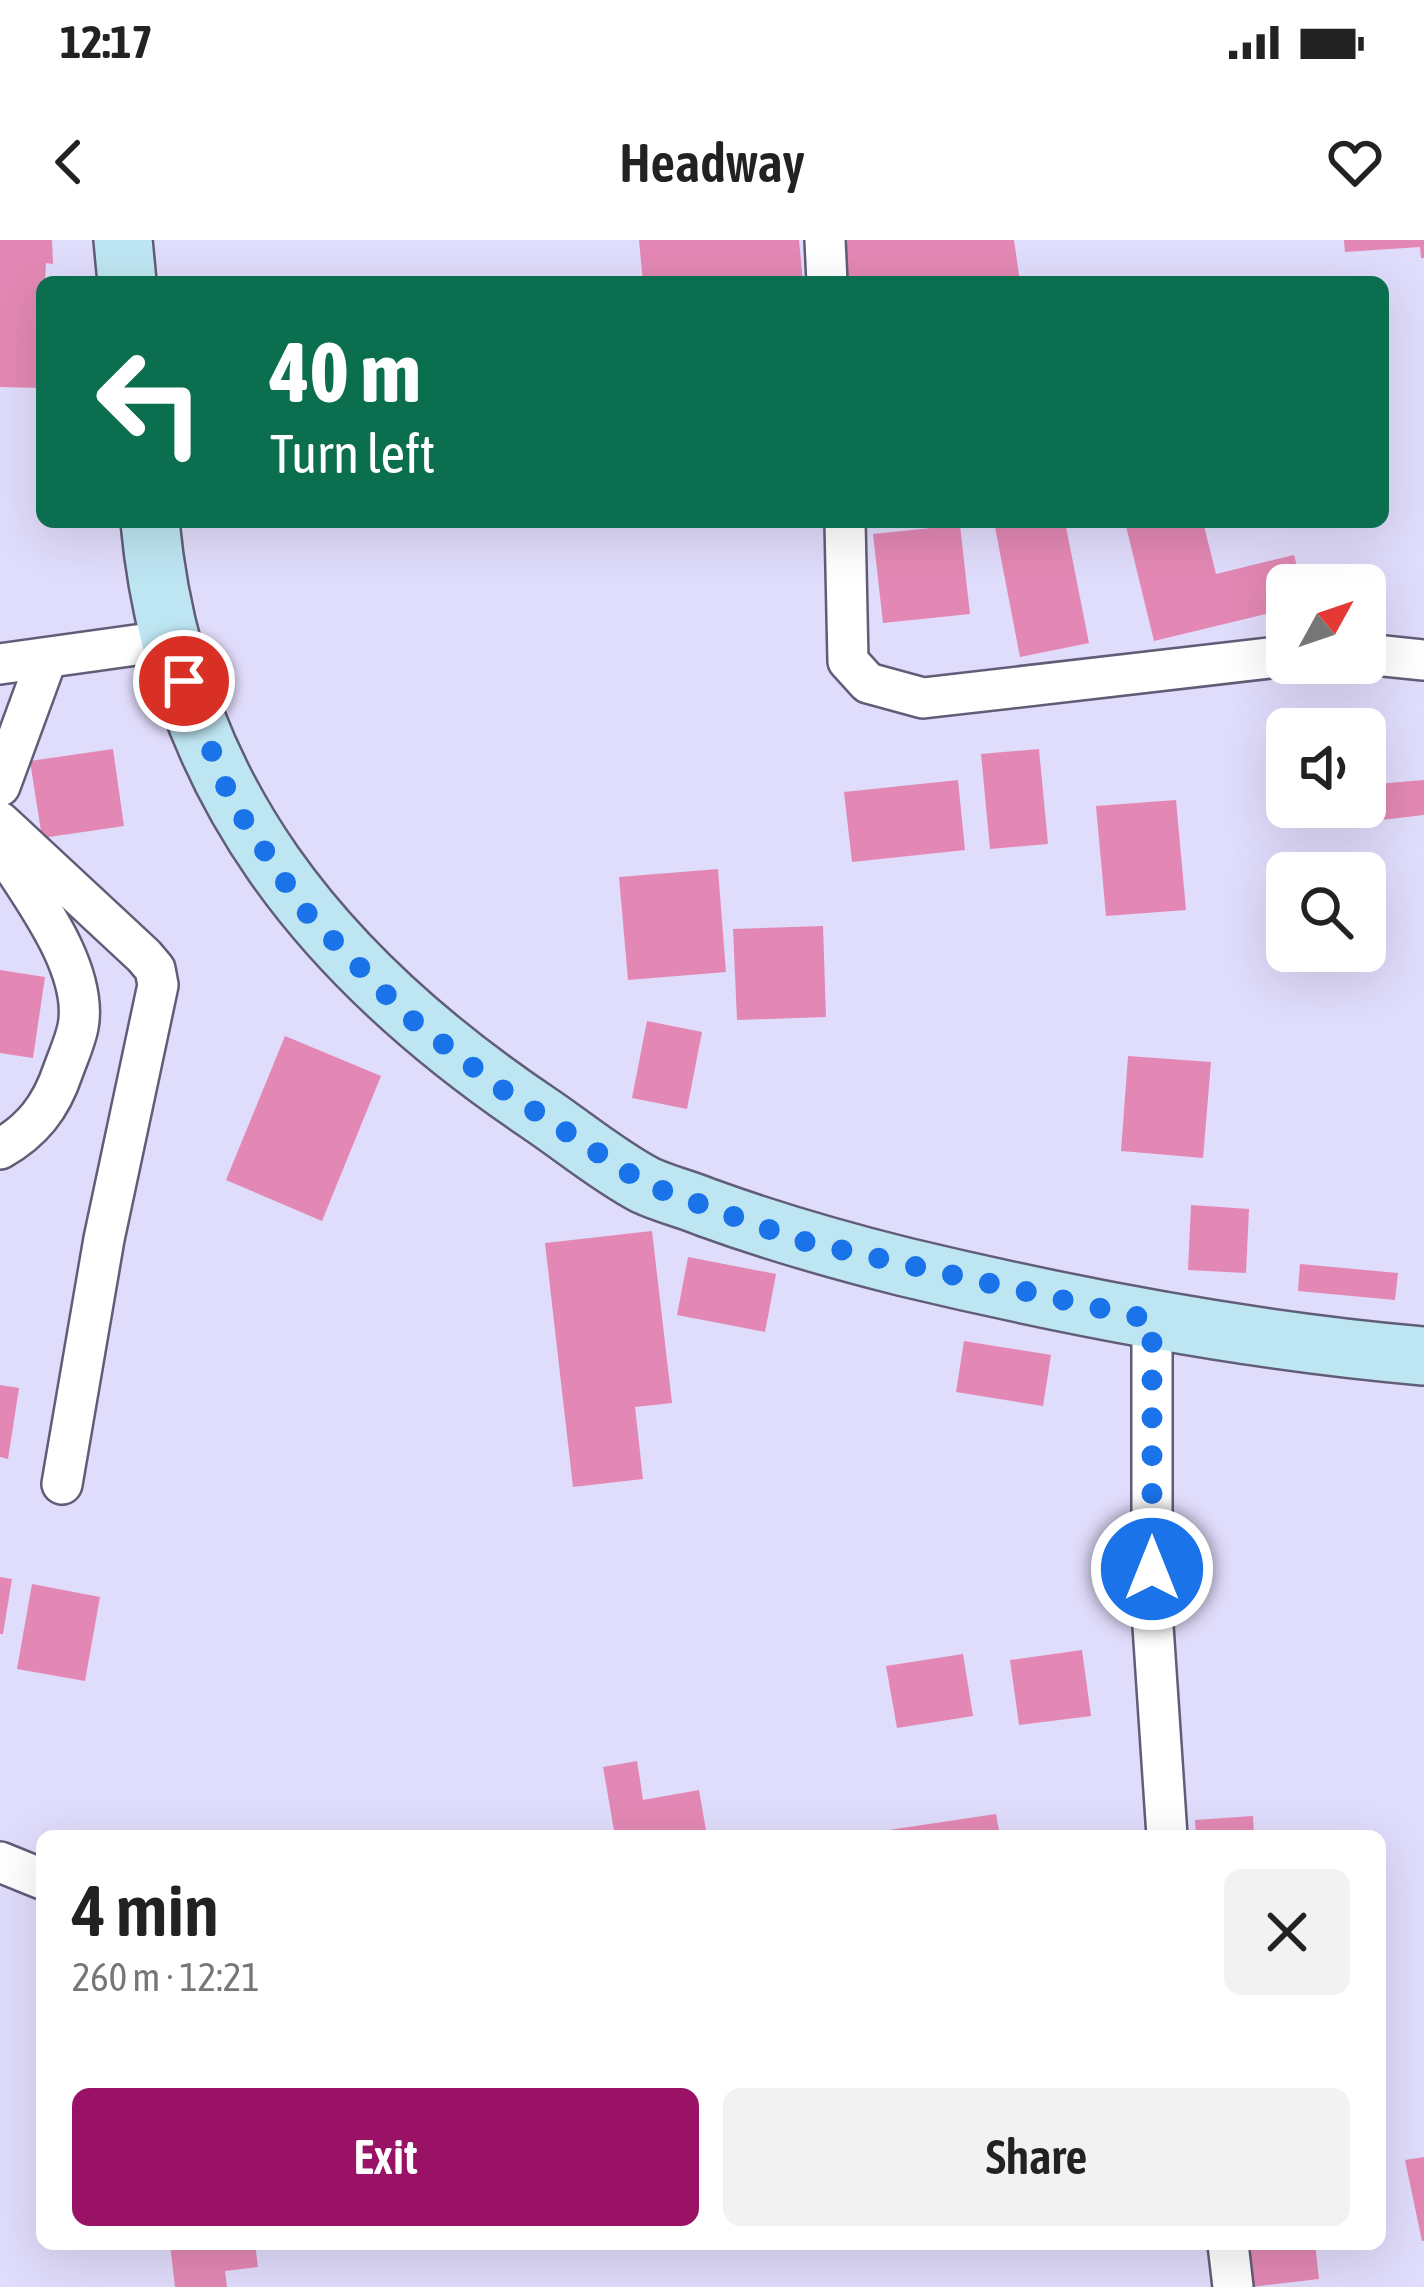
<!DOCTYPE html>
<html lang="en">
<head>
<meta charset="utf-8">
<style>
  body { margin:0; font-family:"Asap Condensed",sans-serif; background:#f2f2f2; color:#222; height:100vh; display:flex; flex-direction:column; font-size:45px; white-space:nowrap }
  * { box-sizing:border-box; margin:0 }
  p { font-size:39px; color:#767676 }
  .icon { flex:none; width:66px; height:66px; fill:none; stroke:currentColor; stroke-width:2; stroke-linecap:round; stroke-linejoin:round }
  .map { position:relative; flex:1; overflow:hidden }
  .panel { position:absolute; left:36px; top:1590px; width:1350px; height:420px; display:flex; flex-direction:column; background:#fff; border-radius:18px; box-shadow:0 12px 48px #0002 }
  .panel>* { flex:none }
  .guide { position:absolute; left:36px; top:36px; width:1353px; height:252px; border-radius:18px; box-shadow:0 12px 48px #0002; background:#0b6e4f; color:#fff; overflow:hidden }
  .needle { width:78px; rotate:50deg }
  .buttons { position:absolute; left:1266px; top:324px; display:grid; gap:24px }
  .buttons a { display:grid; place-items:center; width:120px; height:120px; border-radius:18px; background:#fff; box-shadow:0 12px 48px #0002; font-size:60px }
  .pin { position:absolute; display:grid; place-items:center; width:102px; height:102px; color:#fff; margin:-51px; border:6px solid #fff; border-radius:50%; box-shadow:0 3px 12px #0007 }
  .me { position:absolute; width:132px; margin:-66px; rotate:0deg; stroke-linejoin:round; filter:drop-shadow(0 0 9px #0008) }
  .turn { display:flex; align-items:center; gap:42px; height:252px; padding:0 36px; font-size:54px }
  .turn .icon { width:156px; height:156px; stroke-width:2.5 }
  .turn b { display:block; font-size:84px; line-height:102px }
  .round { display:grid; place-items:center; flex:none; width:126px; height:126px; border-radius:18px; background:#f2f2f2 }
  .overview { display:flex; align-items:center; justify-content:space-between; height:204px; padding:0 36px }
  h1 { font-size:72px; font-weight:600; line-height:90px }
  .cta { display:flex; gap:24px; margin-top:auto; padding:24px 36px }
  .cta a { flex:1; height:138px; border-radius:18px; background:#9a1265; color:#fff; font-size:48px; font-weight:600; line-height:138px; text-align:center }
  .cta a+a { background:#f2f2f2; color:#222 }
  .status { display:flex; justify-content:space-between; align-items:center; height:84px; padding:0 60px; background:#fff; direction:ltr }
  .status svg { height:33px; fill:currentColor }
  header { display:flex; justify-content:space-between; align-items:center; height:156px; padding:0 36px; background:#fff; font-size:54px; font-weight:600 }
  .map>svg:first-child { display:block }
</style>
</head>
<body>
<div class="status"><b>12:17</b><svg viewBox="0 0 49 12"><path d="M0 12V9h3v3zM5 12V6h3v6zM10 12V3h3v9zM15 12V0h3v12zM26 1h20v11H26zM47 4h2v5h-2z"/></svg></div>
<header><svg class="icon" aria-label="back" viewBox="0 0 24 24"><path d="M15 5l-7 7 7 7"/></svg>Headway<svg class="icon" aria-label="heart" viewBox="0 0 24 24"><path d="M12 20l-8-8c-3-5 5-10 8-4 3-6 11-1 8 4z"/></svg></header>
<div class="map">
<svg width="1424" height="2047" viewBox="0 0 1424 2047">
  <rect width="100%" height="100%" fill="#e0dcfb"/>
  <g fill="#e388b4">
    <path d="M0,0H52L53,24L46,23L45,42H42V148L0,147Z"/>
    <path d="M639,0H799L803,42H643Z"/>
    <path d="M840,0H1014L1020,42H846Z"/>
    <path d="M1344,0H1424V18H1421L1420,7L1345,12Z"/>
    <path d="M994,282H1065L1089,403L1020,417Z"/>
    <path d="M1125,282H1203L1216,334L1294,315L1302,345H1287V369L1154,401Z"/>
    <path d="M960,285L970,374L883,383L873,294Z"/>
    <path d="M113,509L124,586L42,598L30,521Z"/>
    <path d="M1039,509L1048,604L990,609L981,514Z"/>
    <path d="M958,540L965,610L852,622L844,552Z"/>
    <path d="M1424,540V575L1381,580L1377,544Z"/>
    <path d="M1176,560L1186,670L1106,676L1096,566Z"/>
    <path d="M718,629L726,732L628,740L619,637Z"/>
    <path d="M823,686L826,777L737,780L733,689Z"/>
    <path d="M0,730L45,737L33,818L0,813Z"/>
    <path d="M647,781L702,792L687,869L632,858Z"/>
    <path d="M285,796L381,836L322,981L226,940Z"/>
    <path d="M1128,816L1211,822L1203,918L1121,911Z"/>
    <path d="M1191,965L1249,969L1246,1033L1188,1030Z"/>
    <path d="M652,991L672,1163L635,1167L643,1239L573,1247L545,1003Z"/>
    <path d="M688,1017L776,1034L765,1092L677,1075Z"/>
    <path d="M1300,1024L1398,1033L1395,1060L1298,1051Z"/>
    <path d="M964,1101L1051,1115L1043,1166L956,1152Z"/>
    <path d="M0,1145L19,1148L8,1219L0,1217Z"/>
    <path d="M0,1337L12,1339L3,1394H0Z"/>
    <path d="M32,1344L100,1357L85,1441L17,1429Z"/>
    <path d="M1082,1410L1091,1476L1019,1485L1010,1420Z"/>
    <path d="M963,1414L973,1476L897,1488L886,1426Z"/>
    <path d="M637,1521L643,1560L699,1550L707,1596H615L603,1527Z"/>
    <path d="M996,1574L1000,1596H883L882,1591Z"/>
    <path d="M1253,1576L1254,1596H1196L1195,1580Z"/>
    <path d="M1424,1917V2001H1422L1405,1920Z"/>
    <path d="M170,2004H255L258,2027L225,2031L227,2047H175Z"/>
    <path d="M1246,2004H1315L1319,2039L1252,2047Z"/>
  </g>
  <g fill="none" stroke-linecap="round" stroke-linejoin="round">
    <g stroke="#615d77" stroke-width="44">
      <g id="street">
        <path d="M825,0L827,42"/>
        <path d="M845,282L848,421L868,443L923,458L1287,416"/>
        <path d="M1365,414L1424,420"/>
        <path d="M0,424L172,400"/>
        <path d="M0,546L47,418"/>
        <path d="M0,582L144,716L155,729L158,745L104,999L62,1244"/>
        <path d="M0,600L2,609C32,656 89,729 78,787C75,802 68,817 63,831C51,867 32,891 0,909"/>
        <path d="M1152,1080V1371L1167,1596"/>
        <path d="M0,1622L42,1639"/>
        <path d="M1228,2004L1233,2047"/>
      </g>
    </g>
    <g stroke="#615d77" stroke-width="62">
      <g id="secondary">
        <path d="M123,0L127,42"/>
        <path d="M150,282C175,549 324,729 540,874C574,897 609,926 645,945C664,954 686,959 705,967C771,991 837,1010 905,1027C1076,1068 1249,1101 1424,1116"/>
      </g>
    </g>
    <use href="#street" stroke="#fff" stroke-width="39"/>
    <use href="#secondary" stroke="#bee6f2" stroke-width="57"/>
  </g>
  <g fill="none" stroke-linecap="round" stroke-linejoin="round">
    <path stroke="#1a73e8" stroke-width="21" stroke-dasharray="0 37.8" d="M184,441L231,560L303,669L406,775L500,848L645,944L798,1000L1152,1080V1329"/>
  </g>
</svg>
<div class="buttons">
<a><svg class="needle" viewBox="-14 -14 28 28"><path d="M0-13l5 13h-10z" fill="#e53935"/><path d="M0 13l5-13h-10z" fill="#767676"/></svg></a>
<a><svg class="icon" aria-label="sound" viewBox="0 0 24 24"><path d="M4 9h4l5-4v14l-5-4H4zM17 9q2 3 0 6"/></svg></a>
<a><svg class="icon" aria-label="search" viewBox="0 0 24 24"><circle cx="10" cy="10" r="6"/><path d="M15 15l6 6"/></svg></a>
</div>
<div class="pin" style="left:184px;top:441px;background:#d93025"><svg class="icon" aria-label="arrive" viewBox="0 0 24 24"><path d="M6 21V4h12l-3 4 3 4H6"/></svg></div>
<svg class="me" style="left:1152px;top:1329px" viewBox="-20 -20 40 40"><circle r="17" fill="#1a73e8" stroke="#fff" stroke-width="3"/><path d="M0-11L8 9 0 5-8 9z" fill="#fff"/></svg>
<div class="guide">
<div class="turn"><svg class="icon" aria-label="left" viewBox="0 0 24 24"><path d="M17 20v-9H6M10 6l-5 5 5 5"/></svg><div><b>40 m</b>Turn left</div></div>
</div>
<section class="panel">
<div class="overview"><div><h1>4 min</h1><p>260 m · 12:21</p></div><a class="round"><svg class="icon" aria-label="close" viewBox="0 0 24 24"><path d="M6 6l12 12M18 6L6 18"/></svg></a></div>
<div class="cta"><a>Exit</a><a>Share</a></div>
</section>
</div>
</body>
</html>
